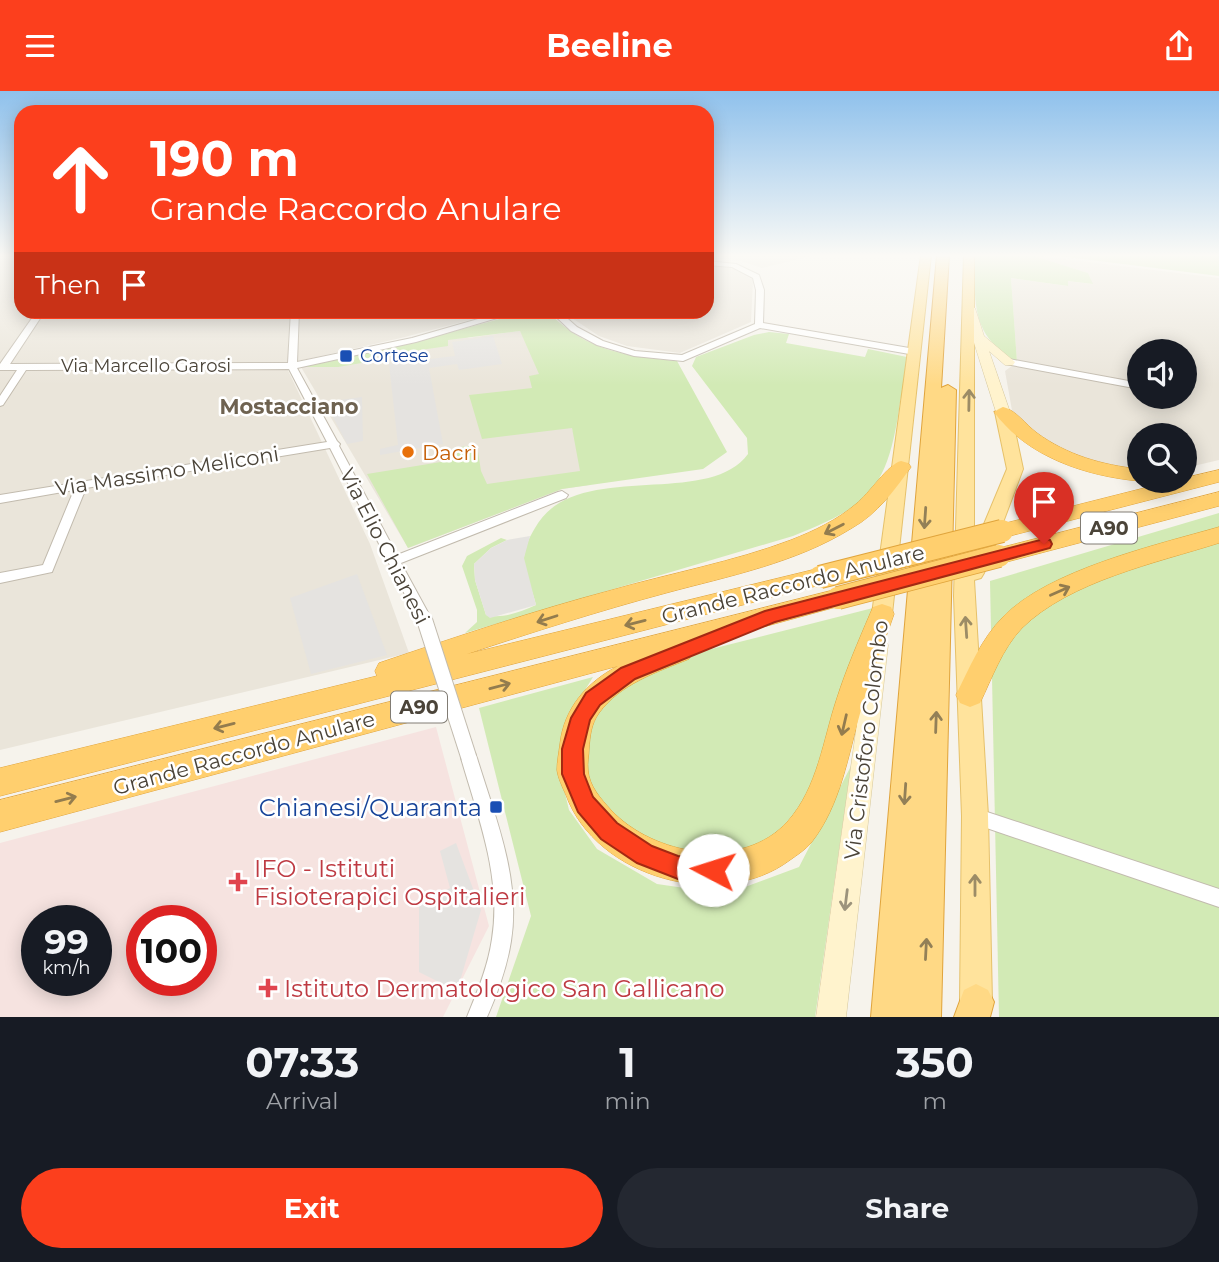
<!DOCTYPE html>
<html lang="en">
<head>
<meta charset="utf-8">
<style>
  body { margin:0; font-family:Montserrat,sans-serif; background:#242831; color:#f1f3f6; height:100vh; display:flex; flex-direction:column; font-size:26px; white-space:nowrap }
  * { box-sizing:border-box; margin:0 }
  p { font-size:23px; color:#9ea1a6 }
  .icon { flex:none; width:38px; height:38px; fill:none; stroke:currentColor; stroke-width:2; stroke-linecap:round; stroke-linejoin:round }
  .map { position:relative; height:926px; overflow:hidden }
  .side { display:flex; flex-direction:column; background:#171b24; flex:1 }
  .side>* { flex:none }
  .hud { position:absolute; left:14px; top:14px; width:700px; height:214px; border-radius:21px; box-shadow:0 4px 18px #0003; background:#fc3f1d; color:#fff; overflow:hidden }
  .controls { position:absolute; left:1127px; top:248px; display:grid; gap:14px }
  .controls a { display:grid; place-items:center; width:70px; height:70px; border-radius:50%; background:#171b24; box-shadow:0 4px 18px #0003; font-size:35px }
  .speed { position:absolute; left:21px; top:814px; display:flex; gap:14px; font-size:35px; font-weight:700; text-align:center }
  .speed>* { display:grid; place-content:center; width:91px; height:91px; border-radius:50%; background:#171b24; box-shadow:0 4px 18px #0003; line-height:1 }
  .speed small { font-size:18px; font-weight:400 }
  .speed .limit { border:10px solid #d22; background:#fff; color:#111 }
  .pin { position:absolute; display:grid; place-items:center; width:60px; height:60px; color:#fff; margin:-72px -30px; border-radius:50% 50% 50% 0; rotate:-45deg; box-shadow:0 0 7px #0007 }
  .pin .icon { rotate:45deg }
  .me { position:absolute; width:77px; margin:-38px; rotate:275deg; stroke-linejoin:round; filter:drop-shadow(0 0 5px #0008) }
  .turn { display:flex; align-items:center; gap:24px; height:147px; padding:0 21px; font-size:32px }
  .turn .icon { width:91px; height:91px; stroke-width:2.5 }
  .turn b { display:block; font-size:49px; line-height:60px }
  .then { display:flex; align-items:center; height:66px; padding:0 21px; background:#0003; gap:14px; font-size:26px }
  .eta { display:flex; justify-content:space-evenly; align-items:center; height:119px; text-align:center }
  .eta b { font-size:42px; font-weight:700; line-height:49px }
  .primary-button { display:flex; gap:14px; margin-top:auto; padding:14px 21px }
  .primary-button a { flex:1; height:80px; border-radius:42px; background:#fc3f1d; color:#fff; font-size:28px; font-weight:700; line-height:80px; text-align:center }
  .primary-button a+a { background:#242831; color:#f1f3f6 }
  header { display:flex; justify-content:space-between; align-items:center; height:91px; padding:0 21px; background:#fc3f1d; color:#fff; font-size:32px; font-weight:700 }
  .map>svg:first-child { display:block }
</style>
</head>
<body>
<header><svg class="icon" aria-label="menu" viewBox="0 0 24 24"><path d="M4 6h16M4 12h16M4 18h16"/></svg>Beeline<svg class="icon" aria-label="share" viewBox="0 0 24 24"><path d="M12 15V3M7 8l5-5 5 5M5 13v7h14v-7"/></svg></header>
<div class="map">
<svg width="1219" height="926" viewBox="0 0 1219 926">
  <rect width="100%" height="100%" fill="#f6f3ec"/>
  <g fill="#eae5da" fill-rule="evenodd">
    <path d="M0,164H21V220L500,221L401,247L285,273L370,453L409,562L0,659Z"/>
    <path d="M707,164H816L762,177L738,169L707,167Z"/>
    <path d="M1031,164L1219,187V369L1185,377V345H1139V380H1134L1081,368L1040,349L1013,325L1005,280L1017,271L1011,187L1067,195V190L1092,193L1088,182ZM1139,261H1185V306H1139Z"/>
    <path d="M716,174L734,178L753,189L751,231L680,262L627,255L599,245L563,221L707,220V175Z"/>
    <path d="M462,238L468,247L520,240L572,337L589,394L562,398L408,457L301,276Z"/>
  </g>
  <path fill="#f6e3e0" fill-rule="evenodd" d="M436,636L489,835L443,926H0V752ZM37,830H96V889H37ZM142,830H201V889H142Z"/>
  <g fill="#d2eab5">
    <path d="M975,164H1031L1088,182L1093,193L1068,190V195L1011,187L1017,271C1010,269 1005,263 999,258C970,234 975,198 975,164Z"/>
    <path d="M1051,164H1219V185Z"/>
    <path d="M526,221H548C587,260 624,265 677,270L727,361L703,378L562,398L408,457L367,383L453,369V357L477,354L481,380L487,393L580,380L572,337L482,348L469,304L532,297L529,285L539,283L520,240L448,249V255L372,266L373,270L338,276H301L421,249Z"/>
    <path d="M769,241L789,243L786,252L865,266L868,258L907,266C907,283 901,302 899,319C886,401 868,415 793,445L465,542L477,531V519L462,475L467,465L501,447L507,449L491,457L474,473L475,489L486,524C503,528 520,521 536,514C533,499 523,482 524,467C524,457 530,445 535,437C574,366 707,419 748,363L747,347L692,275L696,266L754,244Z"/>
    <path d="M1219,422V926H999L990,490Z"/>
    <path d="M873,517L806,709L777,742L743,765L708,771L640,753L594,704L581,669L584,646L603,609L664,570Z"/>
    <path d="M593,586L571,622L558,673L569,719L597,758L657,793L726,803L799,776L851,675L815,926H496L531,825L479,617Z"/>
  </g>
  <g fill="#e5e3e0">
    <path d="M493,245L502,273L459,279L457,273L429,277L443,353L380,364V358L398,354L389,273L455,265L452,251Z"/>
    <path d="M362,306L363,350L347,353L325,311Z"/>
    <path d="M530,445L524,467L536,514L490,527L486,524L475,489L474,473L491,457L507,449Z"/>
    <path d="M357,483L387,564L311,583L290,507Z"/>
    <path d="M456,752L481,819L457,900L419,881V813L450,797L440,760Z"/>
  </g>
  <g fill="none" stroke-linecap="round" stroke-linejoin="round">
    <g stroke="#c2bbae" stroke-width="2">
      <g id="minor">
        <path d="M707,170L736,173L759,184L764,199L763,232L915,258L919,261L915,264L760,237L683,270L634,265L597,254L571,240L550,220H559L577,236L603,250L635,260L682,264L755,233L756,199L753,187L732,176L707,174Z"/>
        <path d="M37,220H45L10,273L288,272L291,220H299L297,271L412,247L506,220H521L416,251L297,277L337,350L340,353L339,355L397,464L558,401L562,400L568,404L566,407L401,472L431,527L429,531H419L330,357L86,397L52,481L0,492V482L43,474L74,399L0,412V404L327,351L289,278L26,279L3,314L0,315V305L17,279H0V273Z"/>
        <path d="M1009,268L1134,291L1139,294L1134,297L1006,273V269Z"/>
        <path d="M469,660L475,662L477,667C495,726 521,787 511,850C507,876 498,901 487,926H467C477,901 488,876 492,848C502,786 478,726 461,667L463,662Z"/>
        <path d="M975,717L1219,798V816L969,731L966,725L969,719Z"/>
      </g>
    </g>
    <g stroke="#d6c79b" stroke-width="1">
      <g id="secondary">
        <path d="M965,215L975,217L984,245L1015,271L1013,274H1005L989,260L1010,321L1008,324L1003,325L996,321L963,217Z"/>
        <path d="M878,546L885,548L888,554L846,926H816L868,554L871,548Z"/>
      </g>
    </g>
    <g stroke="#e6c16a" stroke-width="2">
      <g id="primary">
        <path d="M921,164H931L892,523L889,529L882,531L875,529L872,523Z"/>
        <path d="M964,164H974V457L1007,378L995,321L998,318L1003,316L1011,321L1023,378L984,482L981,487L974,489L988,725L992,911L987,922L979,926L965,922L960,911L962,725L954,505Z"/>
      </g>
    </g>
    <g stroke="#e0a43c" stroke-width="2">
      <g id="trunk">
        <path d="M937,164H949L941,297L948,294L956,299L941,926H871Z"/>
        <path d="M976,893L988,899L994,911L990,926H954L964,899Z"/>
      </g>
    </g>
    <g stroke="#e0a43c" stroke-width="1">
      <g id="motorway">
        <path d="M1003,316C1016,319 1026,334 1037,342C1067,364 1102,374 1139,378V390C1086,385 1027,366 994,321Z"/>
        <path d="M901,370L908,372L911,376C895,399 877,423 852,437C796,472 729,485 666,502C599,520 533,541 467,563L820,477L828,480L832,486L828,492L0,705V677L377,585L375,580L379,572C456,546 533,520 612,499C671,482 733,471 791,449C814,440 837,429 856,413C869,403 888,373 901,370Z"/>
        <path d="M1219,379V391L1002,447L994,445L991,440L994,435L1002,433L1172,390H1185V387Z"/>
        <path d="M1219,401V415L999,473L991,471L988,465L991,459L999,457Z"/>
        <path d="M1219,436V452C1156,472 1070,490 1022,537C1002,558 992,587 980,612L970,616L960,612L956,604C969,577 982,547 1003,526C1048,479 1156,454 1219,436Z"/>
        <path d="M838,498L847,501L850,507L847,513L690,556L693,561L689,568C657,581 620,593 599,622C591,633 590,645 589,658C589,664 587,672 588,679C589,695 601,708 611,719C653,764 743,781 788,730C818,696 823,649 837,607C846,579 858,551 870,523L873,516L882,513L891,516L894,523C883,555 870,586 861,619C848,664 841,714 811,752C805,759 797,764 790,769C721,821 596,787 566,704C563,697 558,687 557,679C557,671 559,661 560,653C564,617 587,591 618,575L0,741V709Z"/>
      </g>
    </g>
    <use href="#minor" fill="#fff" fill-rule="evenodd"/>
    <use href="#secondary" fill="#fff3cd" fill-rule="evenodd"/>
    <use href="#primary" fill="#ffe39c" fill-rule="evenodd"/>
    <use href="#trunk" fill="#ffd985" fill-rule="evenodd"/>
    <use href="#motorway" fill="#ffcf6e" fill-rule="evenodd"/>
    <g stroke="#c2bbae" stroke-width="17" stroke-linecap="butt">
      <path id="minor-bridge" d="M424,527L469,667"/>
    </g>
    <g stroke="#e0a43c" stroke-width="24" stroke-linecap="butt">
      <g id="motorway-bridge">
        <path d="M820,486L1002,440"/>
        <path d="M838,507L999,465"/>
      </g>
    </g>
    <use href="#minor-bridge" stroke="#fff" stroke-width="15"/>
    <use href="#motorway-bridge" stroke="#ffcf6e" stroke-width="22"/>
  </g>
  <defs><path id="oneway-shaft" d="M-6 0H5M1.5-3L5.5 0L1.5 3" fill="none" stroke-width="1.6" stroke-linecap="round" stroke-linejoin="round" transform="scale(1.75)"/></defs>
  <g stroke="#9c8c66">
    <use href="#oneway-shaft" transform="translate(969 309) rotate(-89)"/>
    <use href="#oneway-shaft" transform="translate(966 536) rotate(-94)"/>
    <use href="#oneway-shaft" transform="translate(975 794) rotate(-90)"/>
  </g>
  <g stroke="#938057">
    <use href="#oneway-shaft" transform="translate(925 427) rotate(94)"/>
    <use href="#oneway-shaft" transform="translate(936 631) rotate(-88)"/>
    <use href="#oneway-shaft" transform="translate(905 703) rotate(94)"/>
    <use href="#oneway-shaft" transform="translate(926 858) rotate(-87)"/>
  </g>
  <g stroke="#937c4e">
    <use href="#oneway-shaft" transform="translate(834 438) rotate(153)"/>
    <use href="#oneway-shaft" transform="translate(1060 500) rotate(-24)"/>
    <use href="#oneway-shaft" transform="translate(547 528) rotate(162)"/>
    <use href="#oneway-shaft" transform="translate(635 532) rotate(166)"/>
    <use href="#oneway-shaft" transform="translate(500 595) rotate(-15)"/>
    <use href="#oneway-shaft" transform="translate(844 634) rotate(103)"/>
    <use href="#oneway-shaft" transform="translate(224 635) rotate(166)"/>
    <use href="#oneway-shaft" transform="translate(66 708) rotate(-14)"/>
  </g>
  <use stroke="#9c937c" href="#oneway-shaft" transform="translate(846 809) rotate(97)"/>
  <linearGradient id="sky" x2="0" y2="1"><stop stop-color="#8fc1ec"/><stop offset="0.56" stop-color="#fbfaf6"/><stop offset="1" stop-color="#fbfaf6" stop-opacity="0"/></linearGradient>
  <rect width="1219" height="294" fill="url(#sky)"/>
  <path fill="#fc3f1d" stroke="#a42913" stroke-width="2" d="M1044,448L1050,449L1052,453L1050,457L775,531L635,588L600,614L590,629L583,658L584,683L593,706L617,732L652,755L678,765L713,767L721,771L725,779L721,787L713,791L678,788L637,772L601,748L578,721L562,683V658L571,627L586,602L621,577L765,520Z"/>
  <g fill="#1a4fb4" stroke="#fff" stroke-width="2.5">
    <rect x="339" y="258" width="14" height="14" rx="3.5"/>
    <rect x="489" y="709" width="14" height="14" rx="3.5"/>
  </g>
  <circle fill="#e8710a" stroke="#fff" stroke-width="2.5" cx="408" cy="361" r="7"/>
  <g fill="#e0444e" stroke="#fff" stroke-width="2.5">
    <path d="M234.5 780.5h7v7h7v7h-7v7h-7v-7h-7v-7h7z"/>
    <path d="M264.5 886.5h7v7h7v7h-7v7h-7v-7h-7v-7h7z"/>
  </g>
  <g text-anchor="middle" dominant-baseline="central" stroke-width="5" stroke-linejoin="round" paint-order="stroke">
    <g font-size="18" fill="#164399" stroke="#fff" text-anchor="start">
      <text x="360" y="265">Cortese</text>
    </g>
    <g font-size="18" fill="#4b4439" stroke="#fff">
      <text x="146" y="275">Via Marcello Garosi</text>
    </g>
    <g fill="#fff" stroke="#817c74" stroke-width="2">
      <rect x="1081" y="421.5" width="56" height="31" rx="5"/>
      <rect x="391" y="600.5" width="56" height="31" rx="5"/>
    </g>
    <g font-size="19" font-weight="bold" fill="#4b4439">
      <text x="1109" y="437">A90</text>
      <text x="419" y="616">A90</text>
    </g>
    <g font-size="21" font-weight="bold" fill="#6e6250" stroke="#fff">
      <text x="289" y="315">Mostacciano</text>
    </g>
    <g font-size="21" fill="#c56008" stroke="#fff" text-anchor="start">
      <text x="422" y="361">Dacrì</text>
    </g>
    <g font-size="21" fill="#4b4439" stroke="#fff">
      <text transform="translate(167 380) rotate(-9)">Via Massimo Meliconi</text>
      <text transform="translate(385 455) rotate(63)">Via Elio Chianesi</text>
      <text transform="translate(793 493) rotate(-14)">Grande Raccordo Anulare</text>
      <text transform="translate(866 649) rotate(-83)">Via Cristoforo Colombo</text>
      <text transform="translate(244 662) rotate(-15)">Grande Raccordo Anulare</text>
    </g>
    <g font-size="24" fill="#164399" stroke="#fff" text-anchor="end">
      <text x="482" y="716">Chianesi/Quaranta</text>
    </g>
    <g font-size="24" fill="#be3a42" stroke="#fff" text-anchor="start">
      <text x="254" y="777">IFO - Istituti<tspan x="254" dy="28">Fisioterapici Ospitalieri</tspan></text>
      <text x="284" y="897">Istituto Dermatologico San Gallicano</text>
    </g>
  </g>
</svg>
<div class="controls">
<a><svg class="icon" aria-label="sound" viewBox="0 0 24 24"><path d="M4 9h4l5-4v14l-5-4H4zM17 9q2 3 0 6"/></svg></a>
<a><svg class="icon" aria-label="search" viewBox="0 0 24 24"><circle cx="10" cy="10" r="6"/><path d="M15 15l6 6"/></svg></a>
</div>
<div class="speed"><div>99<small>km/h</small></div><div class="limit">100</div></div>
<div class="pin" style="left:1044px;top:453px;background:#d93025"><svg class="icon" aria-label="arrive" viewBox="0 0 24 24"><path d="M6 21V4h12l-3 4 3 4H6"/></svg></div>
<svg class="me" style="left:713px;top:779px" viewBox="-20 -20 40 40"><circle r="19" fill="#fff"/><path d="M0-13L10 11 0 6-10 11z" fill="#fc3f1d"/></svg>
<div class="hud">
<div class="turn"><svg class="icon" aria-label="ahead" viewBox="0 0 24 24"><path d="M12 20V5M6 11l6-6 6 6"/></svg><div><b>190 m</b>Grande Raccordo Anulare</div></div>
<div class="then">Then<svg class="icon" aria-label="arrive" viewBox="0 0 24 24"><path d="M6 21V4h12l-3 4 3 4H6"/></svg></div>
</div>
</div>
<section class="side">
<div class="eta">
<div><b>07:33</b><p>Arrival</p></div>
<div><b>1</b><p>min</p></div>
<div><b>350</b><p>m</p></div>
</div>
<div class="primary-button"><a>Exit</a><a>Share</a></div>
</section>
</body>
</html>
